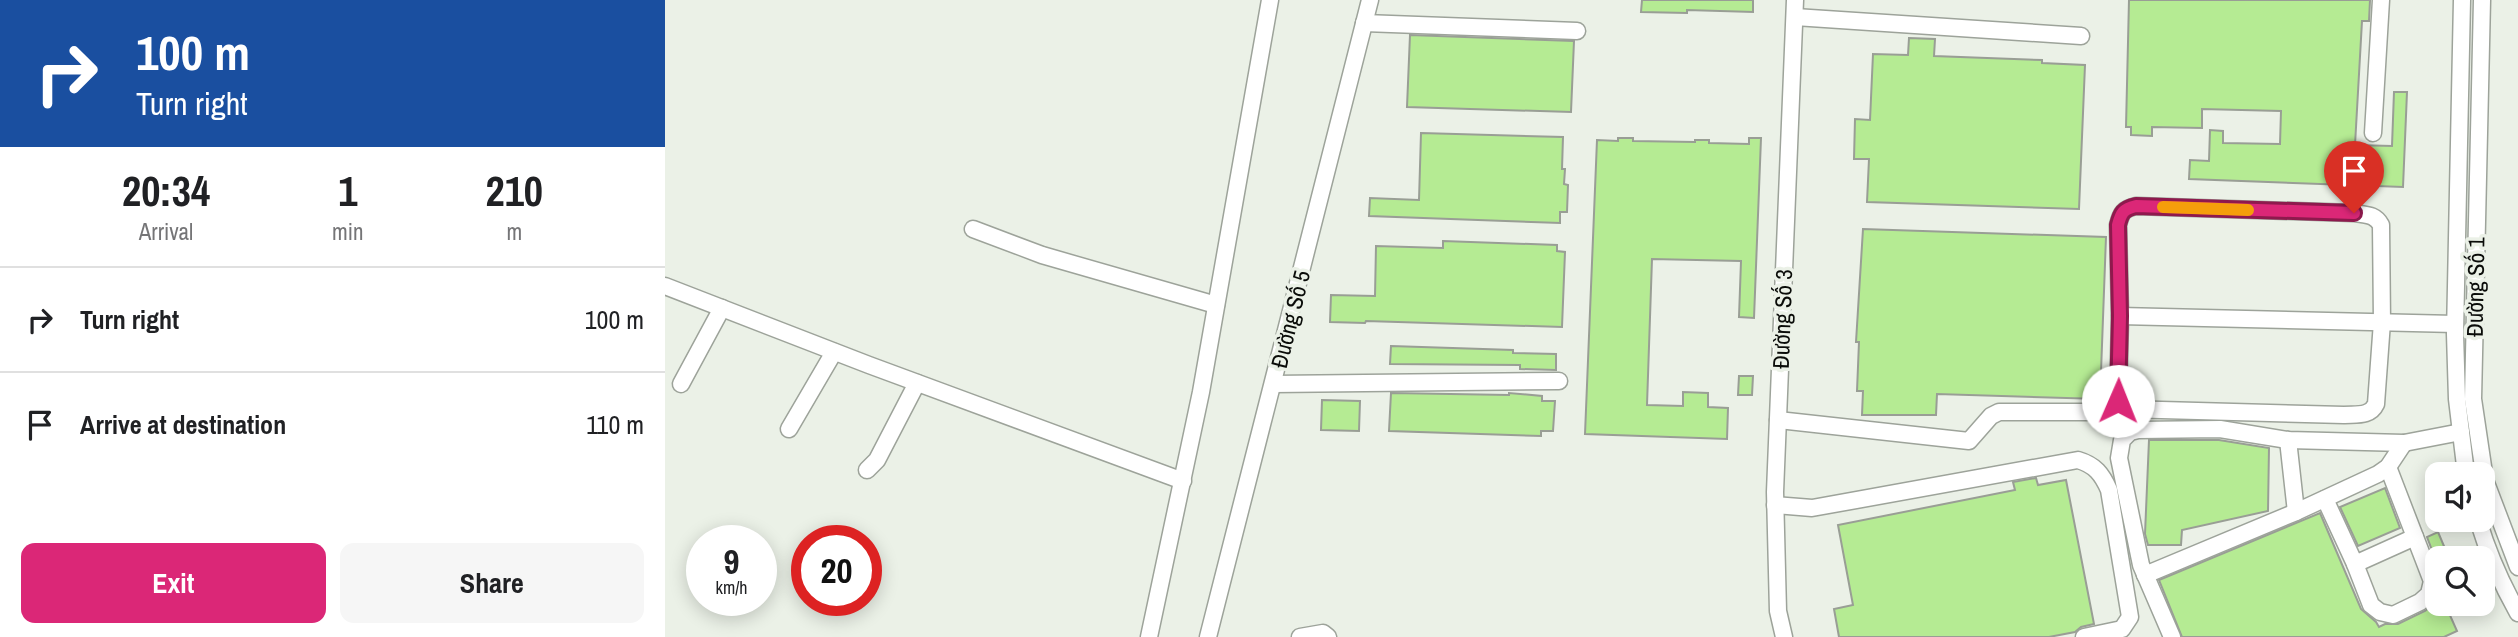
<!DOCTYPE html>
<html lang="en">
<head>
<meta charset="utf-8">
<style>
  body { margin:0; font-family:"Archivo Narrow",sans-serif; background:#f6f6f6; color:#202124; height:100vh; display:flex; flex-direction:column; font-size:26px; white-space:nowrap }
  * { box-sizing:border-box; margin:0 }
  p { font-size:23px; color:#757577 }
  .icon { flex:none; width:38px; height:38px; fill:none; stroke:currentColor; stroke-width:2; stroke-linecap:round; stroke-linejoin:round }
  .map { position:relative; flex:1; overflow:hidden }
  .side { display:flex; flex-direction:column; background:#fff; width:665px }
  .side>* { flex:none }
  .top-card { background:#1a4fa0; color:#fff; overflow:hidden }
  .tools { position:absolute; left:1760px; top:462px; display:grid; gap:14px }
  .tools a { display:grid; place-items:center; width:70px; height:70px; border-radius:14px; background:#fff; box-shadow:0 4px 18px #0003; font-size:35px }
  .speed { position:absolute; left:21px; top:525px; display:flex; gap:14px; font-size:35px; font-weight:700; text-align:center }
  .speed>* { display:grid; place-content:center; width:91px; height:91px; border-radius:50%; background:#fff; box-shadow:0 4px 18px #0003; line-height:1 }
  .speed small { font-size:18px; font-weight:400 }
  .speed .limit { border:10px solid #d22; background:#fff; color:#111 }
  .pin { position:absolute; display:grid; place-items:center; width:60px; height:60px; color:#fff; margin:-72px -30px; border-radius:50% 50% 50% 0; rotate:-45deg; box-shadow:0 0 7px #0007 }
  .pin .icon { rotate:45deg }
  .me { position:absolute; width:77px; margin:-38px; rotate:1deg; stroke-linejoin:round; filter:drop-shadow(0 0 5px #0008) }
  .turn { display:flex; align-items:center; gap:24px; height:147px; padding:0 21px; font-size:32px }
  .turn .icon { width:91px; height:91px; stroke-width:2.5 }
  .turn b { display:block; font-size:49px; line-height:60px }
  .eta { display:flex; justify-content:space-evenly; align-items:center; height:119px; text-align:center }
  .eta b { font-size:42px; font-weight:800; line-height:49px }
  .primary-button { display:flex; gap:14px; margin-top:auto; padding:14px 21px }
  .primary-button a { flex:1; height:80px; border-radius:14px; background:#db2777; color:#fff; font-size:28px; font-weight:800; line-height:80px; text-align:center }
  .primary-button a+a { background:#f6f6f6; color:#202124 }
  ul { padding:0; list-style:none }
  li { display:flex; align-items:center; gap:21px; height:105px; padding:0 21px; border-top:2px solid #e0e0e0 }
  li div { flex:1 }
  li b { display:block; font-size:26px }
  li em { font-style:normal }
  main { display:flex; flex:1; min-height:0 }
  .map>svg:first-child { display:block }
</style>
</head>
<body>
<main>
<section class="side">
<div class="top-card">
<div class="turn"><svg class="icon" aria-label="right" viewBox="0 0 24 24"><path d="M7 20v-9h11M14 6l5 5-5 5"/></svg><div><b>100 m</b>Turn right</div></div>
</div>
<div class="eta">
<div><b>20:34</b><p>Arrival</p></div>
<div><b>1</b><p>min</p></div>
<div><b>210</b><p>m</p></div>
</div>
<ul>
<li><svg class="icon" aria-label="right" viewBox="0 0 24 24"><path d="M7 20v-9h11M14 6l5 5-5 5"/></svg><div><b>Turn right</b></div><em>100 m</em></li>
<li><svg class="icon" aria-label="arrive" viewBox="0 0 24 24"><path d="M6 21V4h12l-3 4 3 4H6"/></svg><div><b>Arrive at destination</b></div><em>110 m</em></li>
</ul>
<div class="primary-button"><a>Exit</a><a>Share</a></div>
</section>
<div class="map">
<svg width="1853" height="637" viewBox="0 0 1853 637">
  <rect width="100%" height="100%" fill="#ebf1e7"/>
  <g fill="#b5eb93" stroke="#999e95" stroke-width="2">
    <path d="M977,0H1088V12L1022,10V13L976,12Z"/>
    <path d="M1464,0H1705L1704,21H1697L1690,145L1727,146L1729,92H1742L1738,187L1524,179L1525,160L1544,161L1545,130L1558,131V143L1615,144L1616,111L1537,109V128L1487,127V136L1466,135V127H1461Z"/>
    <path d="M745,35L909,41L906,112L742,107Z"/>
    <path d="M1244,38L1270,39L1269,56L1377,60V63L1420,65L1414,209L1202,202L1204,159H1189L1190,119L1205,120L1208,54L1243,55Z"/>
    <path d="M756,133L898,137L897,169H900L899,184L903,185L902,212H895V223L704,216L705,198L754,200Z"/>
    <path d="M953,138H968V141L1030,142V140H1044V143L1084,144V138H1096L1089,318L1074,317L1076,261L987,259L982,405L1018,406V392L1043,393V407L1063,408L1062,439L920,434L932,140L953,141Z"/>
    <path d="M1198,229L1441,237L1435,399L1272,394L1271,415H1197L1198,391H1192L1194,342H1191Z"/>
    <path d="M778,241L892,245V251L900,252L897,327L701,321L700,323L665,322L666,295L710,296L711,246L778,248Z"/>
    <path d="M726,346L848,350V353L891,354V370L855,369V365L725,364Z"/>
    <path d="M1074,376H1088L1087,395H1073Z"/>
    <path d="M726,393L844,395V393L877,396V401H890L888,431H876V436L724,431Z"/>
    <path d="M657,400L695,401L694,431L656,430Z"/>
    <path d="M1484,440H1554L1604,448L1603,511L1517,530L1516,545H1483L1480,534Z"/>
    <path d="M1371,478L1373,485L1401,480L1429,624L1416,627L1410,632L1384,637H1174L1169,609L1188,605L1173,525L1350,490L1348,482Z"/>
    <path d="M1720,488L1735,528L1693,546L1675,507Z"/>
    <path d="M1655,513L1696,609L1711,622L1714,627L1720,624H1733L1760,611L1773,601V604H1780L1792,631L1779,637H1517L1494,580Z"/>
    <path d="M1773,532L1784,558H1770L1762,537Z"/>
  </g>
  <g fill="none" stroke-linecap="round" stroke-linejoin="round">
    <g stroke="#9da39a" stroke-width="19">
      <g id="minor">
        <path d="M1797,0L1790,334L1792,399L1801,474"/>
        <path d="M1817,0L1808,399L1820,480L1853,567"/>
        <path d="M1130,17L1416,36"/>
        <path d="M699,23L912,31"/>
        <path d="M1708,133L1716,0"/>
        <path d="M1471,206L1689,213C1701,215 1710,214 1716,225L1717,322L1711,404C1705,417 1691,414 1679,415L1460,409L1453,402L1455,316L1453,225C1456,213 1458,209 1471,206Z"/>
        <path d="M308,229L377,255L551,305"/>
        <path d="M0,286L204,365L518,481"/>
        <path d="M1455,316L1790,324"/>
        <path d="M16,384L57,308"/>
        <path d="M608,384L894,381"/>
        <path d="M1113,420L1304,441L1326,416L1334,412H1423"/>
        <path d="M124,429L169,352"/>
        <path d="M1623,440L1631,512"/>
        <path d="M202,470L212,460L252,383"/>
        <path d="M1660,499L1690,564L1706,605L1715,612L1728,615L1755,602L1764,594L1767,581L1723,467"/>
        <path d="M1110,505L1147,508L1413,460C1430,465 1437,474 1444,490L1465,617L1457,629L1419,637"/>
        <path d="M1813,520C1823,553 1836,583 1853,613"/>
        <path d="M1690,564L1750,537"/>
        <path d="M1480,575L1631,512L1713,474L1723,467L1739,443"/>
        <path d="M484,637L536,392L605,0"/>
        <path d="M543,637L705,0"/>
        <path d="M635,637L658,633L663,637"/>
        <path d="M1119,637L1113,611L1110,492L1130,0"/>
        <path d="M1507,637L1476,565L1454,458L1457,440L1465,432L1473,430L1555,429L1623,440L1739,443L1796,432"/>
      </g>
    </g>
    <use href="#minor" stroke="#fff" stroke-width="16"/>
  </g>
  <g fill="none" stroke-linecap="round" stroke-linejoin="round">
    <g stroke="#8e194d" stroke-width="18">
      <path id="route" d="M1453,401L1455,316L1453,225C1456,213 1458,209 1471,206L1689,213"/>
    </g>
    <use href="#route" stroke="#db2777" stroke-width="12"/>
    <path stroke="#f59e0b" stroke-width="12" d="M1498,207L1583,210"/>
  </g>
  <g text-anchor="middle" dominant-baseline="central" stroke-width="7" stroke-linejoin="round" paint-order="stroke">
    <g font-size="23" fill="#0a0c09" stroke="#ebf1e7">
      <text transform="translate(1810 287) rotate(-89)">Đường Số 1</text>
      <text transform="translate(625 319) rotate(-76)">Đường Số 5</text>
      <text transform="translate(1117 319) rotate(-88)">Đường Số 3</text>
    </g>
  </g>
</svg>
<div class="tools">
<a><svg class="icon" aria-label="sound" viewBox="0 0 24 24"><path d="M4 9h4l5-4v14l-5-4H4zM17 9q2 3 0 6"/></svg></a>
<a><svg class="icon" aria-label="search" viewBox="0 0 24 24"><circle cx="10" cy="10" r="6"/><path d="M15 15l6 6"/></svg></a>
</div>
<div class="speed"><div>9<small>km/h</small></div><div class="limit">20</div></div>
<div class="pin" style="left:1689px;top:213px;background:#d93025"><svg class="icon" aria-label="arrive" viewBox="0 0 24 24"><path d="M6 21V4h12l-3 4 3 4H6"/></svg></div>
<svg class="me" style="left:1453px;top:401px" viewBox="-20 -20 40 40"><circle r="19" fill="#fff"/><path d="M0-13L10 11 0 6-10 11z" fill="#db2777"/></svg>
</div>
</main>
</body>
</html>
